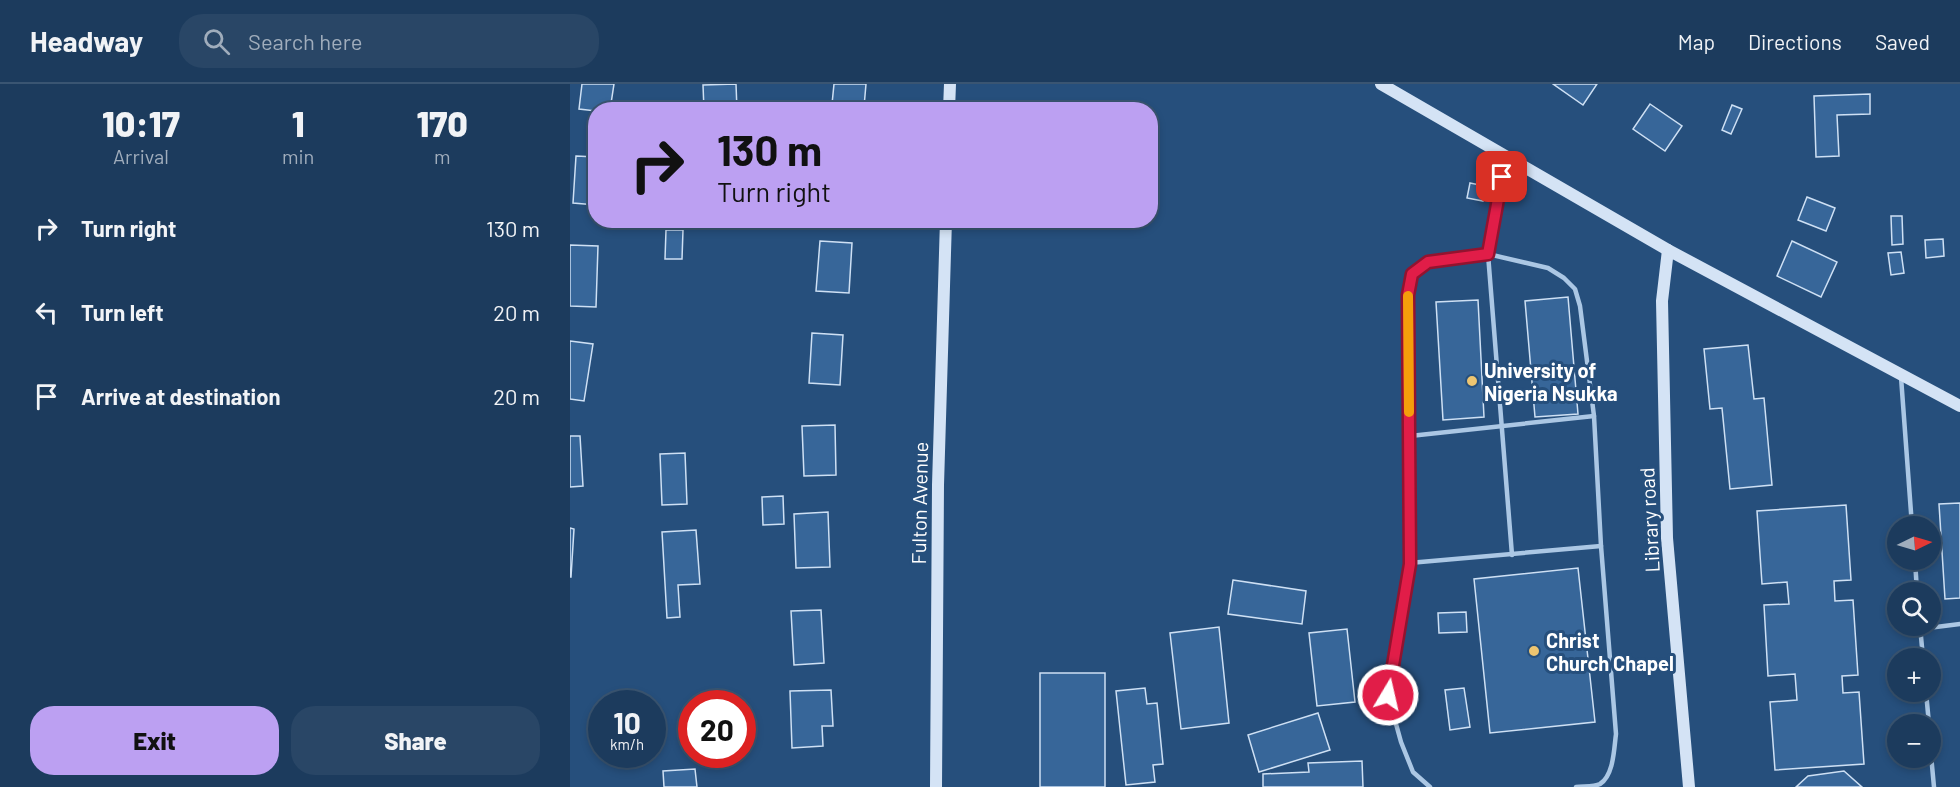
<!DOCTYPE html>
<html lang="en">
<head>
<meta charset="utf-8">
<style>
  body { margin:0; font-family:Barlow,sans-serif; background:#294666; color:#f1f3f6; height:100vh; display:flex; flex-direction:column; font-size:22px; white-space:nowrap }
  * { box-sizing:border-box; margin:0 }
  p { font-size:20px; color:#a0adbc }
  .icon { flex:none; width:33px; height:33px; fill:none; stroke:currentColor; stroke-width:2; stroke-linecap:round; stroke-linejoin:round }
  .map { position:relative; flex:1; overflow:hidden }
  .side { display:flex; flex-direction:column; background:#1c3b5d; width:570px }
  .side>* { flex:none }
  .banner { position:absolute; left:18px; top:18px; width:570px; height:126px; border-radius:24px; box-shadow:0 3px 9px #0003,0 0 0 2px #3a5572; background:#bca0f2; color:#111; overflow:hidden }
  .needle { width:39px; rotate:85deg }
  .buttons { position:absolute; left:1317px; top:432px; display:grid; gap:12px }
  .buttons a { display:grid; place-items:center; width:54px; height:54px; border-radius:50%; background:#1c3b5d; box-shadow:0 3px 9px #0003,0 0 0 2px #3a5572; font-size:30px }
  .speed { position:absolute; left:18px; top:606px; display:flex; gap:12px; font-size:30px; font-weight:700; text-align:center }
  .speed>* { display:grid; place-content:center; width:78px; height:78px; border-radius:50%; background:#1c3b5d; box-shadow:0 3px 9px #0003,0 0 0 2px #3a5572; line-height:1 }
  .speed small { font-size:15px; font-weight:400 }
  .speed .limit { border:9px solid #d22; background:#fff; color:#111 }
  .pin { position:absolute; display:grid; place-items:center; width:51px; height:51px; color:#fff; margin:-26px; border-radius:12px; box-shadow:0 3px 9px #0006 }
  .me { position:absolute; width:66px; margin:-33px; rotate:9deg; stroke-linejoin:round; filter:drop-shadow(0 0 4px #0008) }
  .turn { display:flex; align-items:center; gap:21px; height:126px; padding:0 30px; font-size:27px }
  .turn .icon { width:78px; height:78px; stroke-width:2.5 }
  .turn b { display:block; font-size:42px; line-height:51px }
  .eta { display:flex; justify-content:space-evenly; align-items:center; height:102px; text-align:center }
  .eta b { font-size:36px; font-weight:800; line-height:42px }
  .button { display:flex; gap:12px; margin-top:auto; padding:12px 30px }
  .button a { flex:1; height:69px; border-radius:24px; background:#bca0f2; color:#111; font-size:24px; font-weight:800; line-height:69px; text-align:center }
  .button a+a { background:#294666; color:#f1f3f6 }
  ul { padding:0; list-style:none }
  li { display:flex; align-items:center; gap:18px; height:84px; padding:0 30px }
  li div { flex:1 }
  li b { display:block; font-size:22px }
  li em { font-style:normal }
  header { display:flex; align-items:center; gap:36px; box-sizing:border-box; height:84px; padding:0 30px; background:#1c3b5d; border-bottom:2px solid #3a5572 }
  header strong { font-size:28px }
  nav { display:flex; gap:33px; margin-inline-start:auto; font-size:21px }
  .search { width:420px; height:54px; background:#294666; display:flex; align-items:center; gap:15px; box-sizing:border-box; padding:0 21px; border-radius:24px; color:#a0adbc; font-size:22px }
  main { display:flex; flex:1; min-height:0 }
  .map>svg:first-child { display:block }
</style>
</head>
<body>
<header>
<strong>Headway</strong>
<div class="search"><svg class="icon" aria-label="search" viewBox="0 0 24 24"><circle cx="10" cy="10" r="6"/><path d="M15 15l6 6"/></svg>Search here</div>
<nav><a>Map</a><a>Directions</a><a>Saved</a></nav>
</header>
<main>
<section class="side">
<div class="eta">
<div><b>10:17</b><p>Arrival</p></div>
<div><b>1</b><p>min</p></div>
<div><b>170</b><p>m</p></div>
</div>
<ul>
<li><svg class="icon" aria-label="right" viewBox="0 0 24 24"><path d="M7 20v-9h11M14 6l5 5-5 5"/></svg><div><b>Turn right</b></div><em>130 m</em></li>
<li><svg class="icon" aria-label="left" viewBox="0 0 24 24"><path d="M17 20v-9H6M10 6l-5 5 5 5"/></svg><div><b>Turn left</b></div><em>20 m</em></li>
<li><svg class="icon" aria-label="arrive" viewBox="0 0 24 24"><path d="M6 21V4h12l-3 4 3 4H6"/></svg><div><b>Arrive at destination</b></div><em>20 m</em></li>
</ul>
<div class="button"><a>Exit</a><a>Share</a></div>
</section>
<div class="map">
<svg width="1390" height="703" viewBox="0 0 1390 703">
  <rect width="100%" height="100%" fill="#264f7c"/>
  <g fill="#376699" stroke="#cee0f4" stroke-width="1.5">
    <path d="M12,0H44L40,26H26V27L9,25Z"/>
    <path d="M166,0L167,26H134L133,1Z"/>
    <path d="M264,0H296L294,23L262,20Z"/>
    <path d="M983,0H1027L1013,21Z"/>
    <path d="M1300,10V30L1267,31L1269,72L1246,73L1244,12Z"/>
    <path d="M1080,20L1112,42L1095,67L1063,45Z"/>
    <path d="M1162,21L1172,25L1161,50L1152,46Z"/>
    <path d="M6,72L26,73V121L3,119Z"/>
    <path d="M900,99L915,102L913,117L897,114Z"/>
    <path d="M1237,113L1265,124L1256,147L1228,136Z"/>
    <path d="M1321,132H1332L1333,160L1322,161Z"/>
    <path d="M96,146H113L112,175H95Z"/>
    <path d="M1373,155L1374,172L1356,174L1355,156Z"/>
    <path d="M250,157L282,159L279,209L246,207Z"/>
    <path d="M1222,157L1267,178L1251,213L1207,192Z"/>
    <path d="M0,161L28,162L26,223L0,222Z"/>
    <path d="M1331,168L1334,189L1321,191L1318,169Z"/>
    <path d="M998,213L1008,330L965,333L955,217Z"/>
    <path d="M908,216L914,333L873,336L866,218Z"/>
    <path d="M242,249L273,251L270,301L239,299Z"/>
    <path d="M0,257L23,260L14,317L0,315Z"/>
    <path d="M1178,261L1184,315L1194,314L1202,401L1160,405L1152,324L1140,325L1134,265Z"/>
    <path d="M265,341L266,391L234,392L232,342Z"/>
    <path d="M0,352H10L13,402L0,403Z"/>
    <path d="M115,369L117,420L92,421L90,370Z"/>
    <path d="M213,412L214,440L193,441L192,413Z"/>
    <path d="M1390,419V514L1375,515L1369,420Z"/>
    <path d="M1276,421L1281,496L1264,497L1265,517L1283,516L1288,591L1272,592L1273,609L1289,608L1294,680L1205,686L1200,618L1227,616L1225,590L1198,592L1194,521L1219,520L1217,498L1192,500L1187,427Z"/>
    <path d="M258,428L260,483L226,484L224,430Z"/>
    <path d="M0,444L4,445L1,493H0Z"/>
    <path d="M126,446L130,500L108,501L110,533L97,534L92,448Z"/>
    <path d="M1008,484L1025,638L920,649L904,495Z"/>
    <path d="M663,496L736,507L732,540L658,530Z"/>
    <path d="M251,526L254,579L224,581L221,527Z"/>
    <path d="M896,528L897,548L869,549L868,529Z"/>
    <path d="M649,543L659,639L611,645L600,549Z"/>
    <path d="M777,545L785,618L747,622L739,549Z"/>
    <rect x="470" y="589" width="65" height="114"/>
    <path d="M575,604L577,620L587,619L593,680L583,681L585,698L556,701L546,607Z"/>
    <path d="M894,604L900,643L880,646L875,606Z"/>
    <path d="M261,606L263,642H252L253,662L222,664L220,607Z"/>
    <path d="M842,606L844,614L825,617L823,609Z"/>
    <path d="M748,629L760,666L689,688L678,651Z"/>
    <path d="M792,677L793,703H693V690L739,688L738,679Z"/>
    <path d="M125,685L127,703H94L93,687Z"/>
    <path d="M1274,687L1292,703H1226L1238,692Z"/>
  </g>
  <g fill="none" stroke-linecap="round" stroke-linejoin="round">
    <g stroke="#abc7e4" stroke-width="4.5">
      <path d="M936,74L918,170L942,471"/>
      <path d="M1331,293L1342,442"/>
      <path d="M840,352L1024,332"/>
      <path d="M1345,476L1347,508"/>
      <path d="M839,479L1031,462"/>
      <path d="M1350,542L1353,574"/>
      <path d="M1350,545L1390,540"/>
      <path d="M1356,608L1359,640"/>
      <path d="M1360,660L1364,703"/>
      <path d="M860,703L843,688L831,658L818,611L839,479L838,211L842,190L858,178L918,170L978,184L994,194L1005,205L1010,222L1024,332L1031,462L1046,650C1044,664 1044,691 1030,700C1024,703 1013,702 1006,703"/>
    </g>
    <g stroke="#d4e3f5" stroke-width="12">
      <path d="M811,0L1098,166L1390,322"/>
      <path d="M379,26L380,0"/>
      <path d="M1098,166L1092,217L1097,454L1119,703"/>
      <path d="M366,703L368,401L376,136"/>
    </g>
  </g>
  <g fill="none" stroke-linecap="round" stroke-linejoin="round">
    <g stroke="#92132f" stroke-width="15">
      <path id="route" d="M818,611L840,480L838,211L842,190L858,178L918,170L932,93"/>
    </g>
    <use href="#route" stroke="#e11d48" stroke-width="10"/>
    <path stroke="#f59e0b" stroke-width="10" d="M838,212L839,328"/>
  </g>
  <g fill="#edc571" stroke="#264f7c" stroke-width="2">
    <circle cx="902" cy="297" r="6"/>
    <circle cx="964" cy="567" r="6"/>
  </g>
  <g text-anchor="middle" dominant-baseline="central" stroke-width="6" stroke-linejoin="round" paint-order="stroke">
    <g font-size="20" font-weight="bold" fill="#fff" stroke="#264f7c" text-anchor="start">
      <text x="914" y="286">University of<tspan x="914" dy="23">Nigeria Nsukka</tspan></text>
      <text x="976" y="556">Christ<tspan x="976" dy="23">Church Chapel</tspan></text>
    </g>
    <g font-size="20" fill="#fff" stroke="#264f7c">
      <text transform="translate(349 419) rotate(-89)">Fulton Avenue</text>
      <text transform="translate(1079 436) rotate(-93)">Library road</text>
    </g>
  </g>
</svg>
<div class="buttons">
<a><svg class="needle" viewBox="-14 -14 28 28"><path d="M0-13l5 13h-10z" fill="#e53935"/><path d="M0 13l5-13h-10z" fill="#a0adbc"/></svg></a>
<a><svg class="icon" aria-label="search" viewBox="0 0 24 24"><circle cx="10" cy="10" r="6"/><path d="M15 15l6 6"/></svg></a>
<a>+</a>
<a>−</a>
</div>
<div class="speed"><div>10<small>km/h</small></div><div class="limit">20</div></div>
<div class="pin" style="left:932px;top:93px;background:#d93025"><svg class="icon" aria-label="arrive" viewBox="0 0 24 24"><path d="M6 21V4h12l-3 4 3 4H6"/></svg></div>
<svg class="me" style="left:818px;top:611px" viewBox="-20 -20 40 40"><circle r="17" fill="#e11d48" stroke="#fff" stroke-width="3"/><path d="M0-11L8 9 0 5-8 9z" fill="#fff"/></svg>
<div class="banner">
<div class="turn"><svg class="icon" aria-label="right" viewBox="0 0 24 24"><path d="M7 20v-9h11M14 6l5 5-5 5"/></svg><div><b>130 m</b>Turn right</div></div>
</div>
</div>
</main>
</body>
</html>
